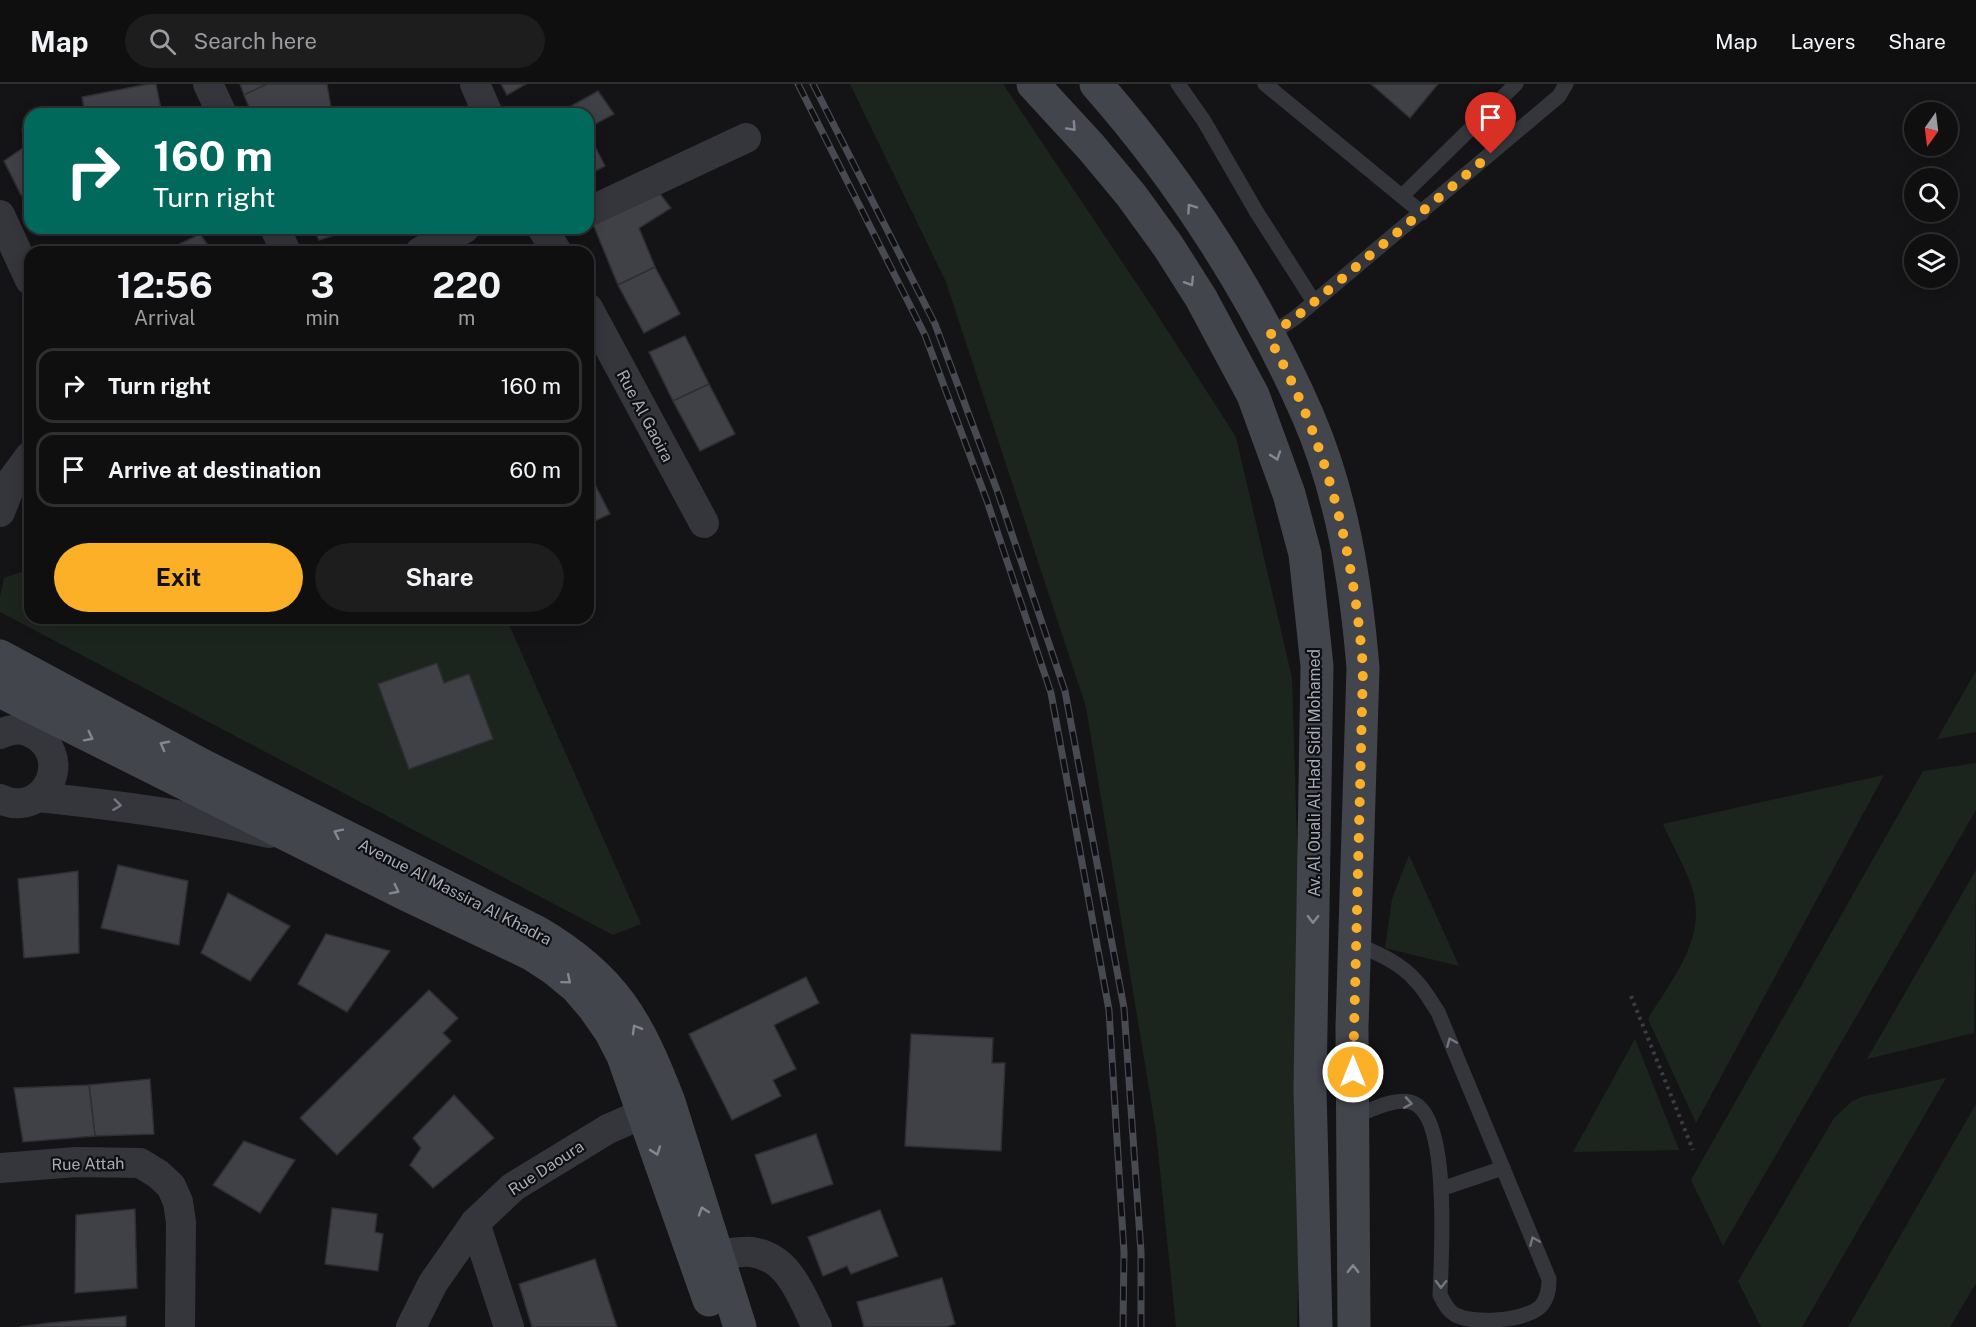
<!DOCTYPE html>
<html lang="en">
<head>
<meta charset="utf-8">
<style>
  body { margin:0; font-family:"Public Sans",sans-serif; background:#1d1d1e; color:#f1f3f6; height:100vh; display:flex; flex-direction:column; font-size:22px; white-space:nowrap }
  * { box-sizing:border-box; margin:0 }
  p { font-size:20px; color:#9b9c9f }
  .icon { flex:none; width:33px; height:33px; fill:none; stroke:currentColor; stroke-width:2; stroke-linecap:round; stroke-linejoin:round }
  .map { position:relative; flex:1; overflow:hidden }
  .drawer { position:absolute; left:24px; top:162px; width:570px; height:378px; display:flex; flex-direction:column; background:#0f0f10; border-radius:18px; box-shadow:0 3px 15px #0003,0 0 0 2px #2f2f30 }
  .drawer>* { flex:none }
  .banner { position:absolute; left:24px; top:24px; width:570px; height:126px; border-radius:18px; box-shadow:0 3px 15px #0003,0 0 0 2px #2f2f30; background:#00695c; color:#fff; overflow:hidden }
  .needle { width:39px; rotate:194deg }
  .fabs { position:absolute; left:1904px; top:18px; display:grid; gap:12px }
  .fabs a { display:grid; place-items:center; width:54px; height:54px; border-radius:50%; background:#0f0f10; box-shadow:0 3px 15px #0003,0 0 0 2px #2f2f30; font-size:30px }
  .pin { position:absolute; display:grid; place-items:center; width:51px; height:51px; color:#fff; margin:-62px -26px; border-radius:50% 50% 50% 0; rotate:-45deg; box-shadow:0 0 6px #0007 }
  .pin .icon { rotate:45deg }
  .me { position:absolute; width:66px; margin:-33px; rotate:0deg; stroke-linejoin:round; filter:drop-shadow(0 0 4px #0008) }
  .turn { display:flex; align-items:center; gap:21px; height:126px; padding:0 30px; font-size:27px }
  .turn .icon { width:78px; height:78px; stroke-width:2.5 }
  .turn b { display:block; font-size:42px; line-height:51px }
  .eta { display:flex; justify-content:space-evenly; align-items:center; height:102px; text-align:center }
  .eta b { font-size:36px; font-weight:700; line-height:42px }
  .button { display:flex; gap:12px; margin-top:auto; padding:12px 30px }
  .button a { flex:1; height:69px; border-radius:36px; background:#fbb028; color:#111; font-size:24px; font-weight:700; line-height:69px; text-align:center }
  .button a+a { background:#1d1d1e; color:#f1f3f6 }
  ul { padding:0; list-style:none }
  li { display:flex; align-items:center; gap:18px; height:75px; margin:0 12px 9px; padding:0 18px; border:3px solid #2f2f30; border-radius:18px }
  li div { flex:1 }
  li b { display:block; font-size:22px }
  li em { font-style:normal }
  header { display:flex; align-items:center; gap:36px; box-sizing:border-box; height:84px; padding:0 30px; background:#0f0f10; border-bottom:2px solid #2f2f30 }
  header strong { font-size:28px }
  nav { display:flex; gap:33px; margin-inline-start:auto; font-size:21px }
  .search { width:420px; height:54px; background:#1d1d1e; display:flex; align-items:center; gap:15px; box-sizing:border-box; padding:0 21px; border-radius:33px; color:#9b9c9f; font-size:22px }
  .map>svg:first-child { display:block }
</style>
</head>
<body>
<header>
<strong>Map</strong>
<div class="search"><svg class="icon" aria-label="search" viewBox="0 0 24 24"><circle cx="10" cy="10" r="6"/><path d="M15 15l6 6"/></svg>Search here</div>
<nav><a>Map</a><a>Layers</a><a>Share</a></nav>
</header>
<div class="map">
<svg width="1976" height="1243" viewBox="0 0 1976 1243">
  <rect width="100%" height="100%" fill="#141416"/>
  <g fill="#1c251d">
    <path d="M850,0H1003L1151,221L1236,353L1292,594L1303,956L1297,1243H1176L1156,1047L1086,623L946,198Z"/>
    <path d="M30,485V534H506L641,840L613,851L0,528V512L4,494Z"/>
    <path d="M1976,587V648L1937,655Z"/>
    <path d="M1976,679V726L1723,1162L1691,1096L1923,687Z"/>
    <path d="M1884,691L1696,1039L1648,935C1672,895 1708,854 1692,804C1685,782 1672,761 1663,740Z"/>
    <path d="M1409,771L1459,882L1385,864L1392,815Z"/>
    <path d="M1976,786L1974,949L1867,975Z"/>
    <path d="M1635,955L1679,1066L1573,1068Z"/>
    <path d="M1946,994L1802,1243H1761L1738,1197L1834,1034L1851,1018L1861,1013Z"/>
    <path d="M1976,1020V1199L1950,1243H1848Z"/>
  </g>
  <g fill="#404147" stroke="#2e2e33" stroke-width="1.5">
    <path d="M148,0H156L162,30H85L82,13Z"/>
    <path d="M240,0H267L244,11Z"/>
    <path d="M267,0H327L332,30H252L244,11Z"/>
    <path d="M501,0H526L507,11Z"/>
    <path d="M1371,0H1438L1410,34Z"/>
    <path d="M598,7L614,30L588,44V30H557Z"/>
    <path d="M30,41V108L21,111L4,77L27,61L22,45Z"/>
    <path d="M588,49L605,82L588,91Z"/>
    <path d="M660,110L671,124L639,144L655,183L618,201L593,140Z"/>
    <path d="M313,144H357L319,156Z"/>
    <path d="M200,150L213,168H163Z"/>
    <path d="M655,183L680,230L644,249L618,201Z"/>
    <path d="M685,252L709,300L673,317L649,268Z"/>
    <path d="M709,300L735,350L700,367L673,317Z"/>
    <path d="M588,387L610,430L588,440Z"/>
    <path d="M437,579L444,599L469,590L493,655L409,685L378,600Z"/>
    <path d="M118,781L188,797L179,861L101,844Z"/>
    <path d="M78,787L79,869L24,874L18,795Z"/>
    <path d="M228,809L290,842L250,897L201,869Z"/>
    <path d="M326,850L390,867L347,928L298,900Z"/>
    <path d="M806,893L819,919L774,941L796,985L773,996L781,1012L732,1036L689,950Z"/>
    <path d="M429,906L458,934L443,949L451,957L337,1071L300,1034Z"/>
    <path d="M911,950L993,954L992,979H1005L1001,1067L905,1062Z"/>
    <path d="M150,995L154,1050L95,1052L89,1001Z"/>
    <path d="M89,1001L95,1052L23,1058L14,1004Z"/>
    <path d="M454,1011L494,1054L433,1104L410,1081L421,1064L413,1054Z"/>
    <path d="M816,1050L833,1100L772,1120L755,1071Z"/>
    <path d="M244,1057L295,1076L260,1129L213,1101Z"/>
    <path d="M332,1124L377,1130L375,1148L383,1150L378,1187L325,1180Z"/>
    <path d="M135,1125L137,1204L75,1209L76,1131Z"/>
    <path d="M880,1126L898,1172L851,1190L847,1182L823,1192L808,1153Z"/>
    <path d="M595,1175L617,1243H532L519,1200Z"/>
    <path d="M942,1194L955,1240L945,1243H864L857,1218Z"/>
    <path d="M126,1232V1243H19L49,1239Z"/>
  </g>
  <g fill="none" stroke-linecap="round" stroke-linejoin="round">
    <path stroke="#3b3d43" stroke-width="4" stroke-dasharray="3 4.5" stroke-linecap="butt" d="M1631,912L1693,1066"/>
    <g stroke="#35363c" stroke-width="15">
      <path d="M1178,0L1204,37L1256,127L1314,218"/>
      <path d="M1265,0L1422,129"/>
      <path d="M1402,112L1516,0"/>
      <path d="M1268,252L1295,234L1559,12L1566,0"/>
      <path d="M1353,1033C1369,1027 1393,1014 1410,1018C1452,1027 1441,1176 1440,1211C1444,1218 1447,1226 1454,1230C1472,1241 1526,1237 1541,1222C1548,1214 1549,1205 1549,1195L1438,928C1431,918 1425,906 1416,897C1401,879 1377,869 1356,860"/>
      <path d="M1441,1105L1503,1084"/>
    </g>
    <g stroke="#35363c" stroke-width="30">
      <path d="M208,0L222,30"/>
      <path d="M475,0L488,30"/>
      <path d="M588,128L746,54"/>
      <path d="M0,131L30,196"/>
      <path d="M275,144L286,168"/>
      <path d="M542,144L557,168"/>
      <path d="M420,168L465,144"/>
      <path d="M588,224L704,439"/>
      <path d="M0,428L13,395L30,372"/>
      <path d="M0,650C8,646 19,644 27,647C78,667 47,737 0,715"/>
      <path d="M38,713C116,721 193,731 269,749"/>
      <path d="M0,1084L76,1078L140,1079L158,1090L171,1102L178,1118L181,1138L180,1243"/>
      <path d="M475,1139L509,1243"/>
      <path d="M717,1171C728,1170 740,1167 751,1168C790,1173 801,1212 817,1243"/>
      <path d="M411,1243L433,1199L475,1139L513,1103L608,1045L665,1020"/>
    </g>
    <g stroke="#43454c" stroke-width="33">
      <path d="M1033,0L1091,63L1131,111L1168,162L1201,214L1253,311L1289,410L1305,470L1317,582L1310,1004L1316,1243"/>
      <path d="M1096,0C1181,96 1257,215 1308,332C1342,411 1356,499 1363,584L1352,943L1354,1243"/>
      <path d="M0,572L204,682L537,848C614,893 638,937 669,1018L740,1243"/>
      <path d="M0,607L405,810L531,870L554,885L576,903L594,924L610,947L623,972L709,1216"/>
    </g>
    <g stroke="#484a51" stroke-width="7">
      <g id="rail">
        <path d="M798,0L925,251L987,417L1051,609L1109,926L1124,1168L1123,1243"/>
        <path d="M813,0L935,240L997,406L1065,607L1124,924L1141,1168V1243"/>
      </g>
    </g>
    <use href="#rail" stroke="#0f0f11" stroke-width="4.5" stroke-dasharray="14" stroke-linecap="butt"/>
  </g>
  <defs><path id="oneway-chevron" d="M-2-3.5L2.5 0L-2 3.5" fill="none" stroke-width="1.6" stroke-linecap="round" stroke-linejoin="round" transform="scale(1.5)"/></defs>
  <g stroke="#838792">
    <use href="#oneway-chevron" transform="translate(1072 43) rotate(47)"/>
    <use href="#oneway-chevron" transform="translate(1191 124) rotate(-125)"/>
    <use href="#oneway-chevron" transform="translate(1190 198) rotate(58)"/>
    <use href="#oneway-chevron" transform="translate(1276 372) rotate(71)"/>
    <use href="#oneway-chevron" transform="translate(89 653) rotate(27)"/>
    <use href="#oneway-chevron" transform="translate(164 661) rotate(-152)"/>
    <use href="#oneway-chevron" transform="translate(338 749) rotate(-154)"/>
    <use href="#oneway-chevron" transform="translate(395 806) rotate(27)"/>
    <use href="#oneway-chevron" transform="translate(1313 835) rotate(91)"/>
    <use href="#oneway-chevron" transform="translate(567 896) rotate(40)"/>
    <use href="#oneway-chevron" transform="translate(636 945) rotate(-120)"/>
    <use href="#oneway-chevron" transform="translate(656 1067) rotate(71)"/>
    <use href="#oneway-chevron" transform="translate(703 1127) rotate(-108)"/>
    <use href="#oneway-chevron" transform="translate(1353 1185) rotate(-90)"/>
  </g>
  <g stroke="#737680">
    <use href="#oneway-chevron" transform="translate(117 721) rotate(7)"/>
    <use href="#oneway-chevron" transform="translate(1451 958) rotate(-113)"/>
    <use href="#oneway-chevron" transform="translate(1408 1019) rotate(9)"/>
    <use href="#oneway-chevron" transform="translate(1534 1157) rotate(-113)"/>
    <use href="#oneway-chevron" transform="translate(1441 1200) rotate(91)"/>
  </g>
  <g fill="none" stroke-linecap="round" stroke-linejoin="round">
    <path stroke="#fbb028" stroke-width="10" stroke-dasharray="0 18" d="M1353,988L1363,584C1354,468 1326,354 1268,252L1295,234L1491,70"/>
  </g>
  <g text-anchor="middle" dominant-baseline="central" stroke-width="4.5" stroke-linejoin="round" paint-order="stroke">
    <g font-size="16" fill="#a6abb7" stroke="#0f0f11">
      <text transform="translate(645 332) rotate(62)">Rue Al Gaoira</text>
      <text transform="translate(1314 689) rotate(-90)">Av. Al Ouali Al Had Sidi Mohamed</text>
      <text transform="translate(455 808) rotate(27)">Avenue Al Massira Al Khadra</text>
      <text transform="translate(88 1080) rotate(-1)">Rue Attah</text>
      <text transform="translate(546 1084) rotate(-33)">Rue Daoura</text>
    </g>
  </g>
</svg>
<div class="fabs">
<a><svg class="needle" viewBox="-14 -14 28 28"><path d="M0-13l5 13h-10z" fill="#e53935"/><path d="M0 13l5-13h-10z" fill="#9b9c9f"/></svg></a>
<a><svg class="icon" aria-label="search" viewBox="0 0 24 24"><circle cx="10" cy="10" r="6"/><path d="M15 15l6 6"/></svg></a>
<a><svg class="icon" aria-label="layers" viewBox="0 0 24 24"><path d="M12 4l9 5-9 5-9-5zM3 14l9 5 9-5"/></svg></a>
</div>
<div class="pin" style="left:1491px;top:70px;background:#d93025"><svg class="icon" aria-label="arrive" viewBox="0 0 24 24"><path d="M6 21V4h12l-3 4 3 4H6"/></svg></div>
<svg class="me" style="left:1353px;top:988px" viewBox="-20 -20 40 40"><circle r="17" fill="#fbb028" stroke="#fff" stroke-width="3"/><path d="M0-11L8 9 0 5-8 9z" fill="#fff"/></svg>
<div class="banner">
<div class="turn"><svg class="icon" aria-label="right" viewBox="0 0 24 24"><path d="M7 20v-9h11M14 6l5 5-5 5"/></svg><div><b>160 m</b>Turn right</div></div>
</div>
<section class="drawer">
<div class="eta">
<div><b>12:56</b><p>Arrival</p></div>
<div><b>3</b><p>min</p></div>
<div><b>220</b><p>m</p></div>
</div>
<ul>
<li><svg class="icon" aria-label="right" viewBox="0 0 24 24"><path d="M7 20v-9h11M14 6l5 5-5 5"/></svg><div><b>Turn right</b></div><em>160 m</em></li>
<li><svg class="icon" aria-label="arrive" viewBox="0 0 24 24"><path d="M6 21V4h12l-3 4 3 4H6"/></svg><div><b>Arrive at destination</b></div><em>60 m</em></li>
</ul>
<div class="button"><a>Exit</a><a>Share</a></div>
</section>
</div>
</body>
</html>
